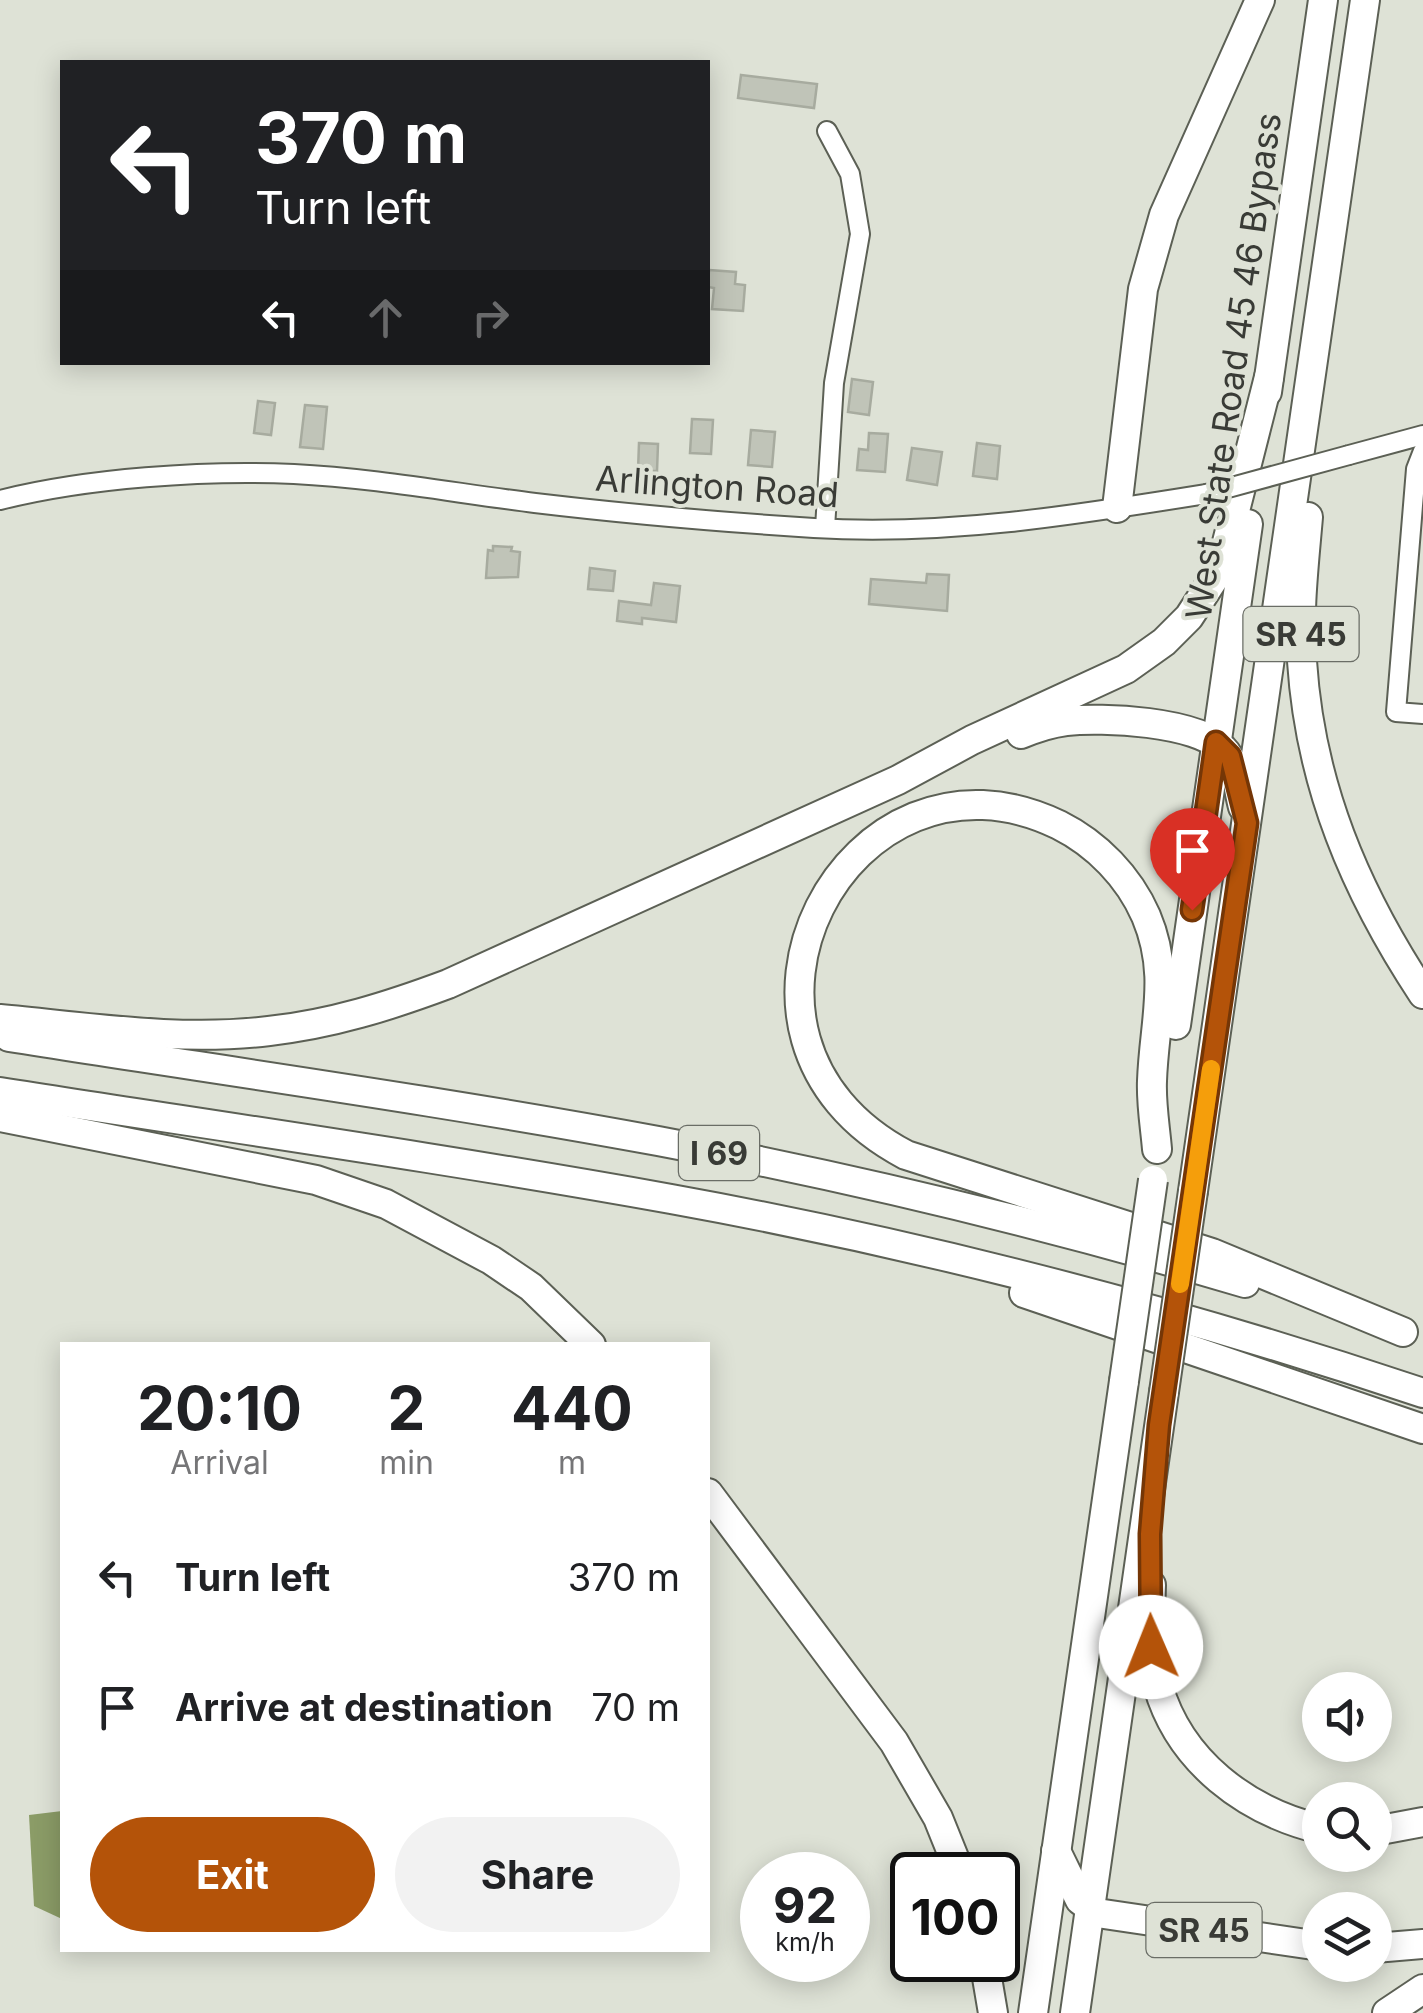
<!DOCTYPE html>
<html lang="en">
<head>
<meta charset="utf-8">
<style>
  body { margin:0; font-family:Inter,sans-serif; background:#f2f2f2; color:#202124; height:100vh; display:flex; flex-direction:column; font-size:38px; white-space:nowrap }
  * { box-sizing:border-box; margin:0 }
  p { font-size:32px; color:#757577 }
  .icon { flex:none; width:55px; height:55px; fill:none; stroke:currentColor; stroke-width:2; stroke-linecap:round; stroke-linejoin:round }
  .map { position:relative; flex:1; overflow:hidden }
  .sheet { position:absolute; left:60px; top:1342px; width:650px; height:610px; display:flex; flex-direction:column; background:#fff; border-radius:0px; box-shadow:0 5px 25px #0003 }
  .sheet>* { flex:none }
  .top-card { position:absolute; left:60px; top:60px; width:650px; height:305px; border-radius:0px; box-shadow:0 5px 25px #0003; background:#202124; color:#fff; overflow:hidden }
  .fabs { position:absolute; left:1302px; top:1672px; display:grid; gap:20px }
  .fabs a { display:grid; place-items:center; width:90px; height:90px; border-radius:50%; background:#fff; box-shadow:0 5px 25px #0003; font-size:50px }
  .speed { position:absolute; left:740px; top:1852px; display:flex; gap:20px; font-size:50px; font-weight:700; text-align:center }
  .speed>* { display:grid; place-content:center; width:130px; height:130px; border-radius:50%; background:#fff; box-shadow:0 5px 25px #0003; line-height:1 }
  .speed small { font-size:25px; font-weight:400 }
  .speed .limit { border:5px solid #111; border-radius:15px; background:#fff; color:#111 }
  .pin { position:absolute; display:grid; place-items:center; width:85px; height:85px; color:#fff; margin:-102px -42px; border-radius:50% 50% 50% 0; rotate:-45deg; box-shadow:0 0 10px #0007 }
  .pin .icon { rotate:45deg }
  .me { position:absolute; width:110px; margin:-55px; rotate:359deg; stroke-linejoin:round; filter:drop-shadow(0 0 8px #0008) }
  .turn { display:flex; align-items:center; gap:35px; height:210px; padding:0 30px; font-size:45px }
  .turn .icon { width:130px; height:130px; stroke-width:2.5 }
  .turn b { display:block; font-size:70px; line-height:85px }
  .lanes { display:flex; align-items:center; height:95px; padding:0 30px; background:#0003; justify-content:center; gap:50px; direction:ltr }
  .lanes .off { opacity:.35 }
  .eta { display:flex; justify-content:space-evenly; align-items:center; height:170px; text-align:center }
  .eta b { font-size:60px; font-weight:700; line-height:70px }
  .cta { display:flex; gap:20px; margin-top:auto; padding:20px 30px }
  .cta a { flex:1; height:115px; border-radius:60px; background:#b45309; color:#fff; font-size:40px; font-weight:700; line-height:115px; text-align:center }
  .cta a+a { background:#f2f2f2; color:#202124 }
  ul { padding:0; list-style:none }
  li { display:flex; align-items:center; gap:30px; height:130px; padding:0 30px }
  li div { flex:1 }
  li b { display:block; font-size:38px }
  li em { font-style:normal }
  .map>svg:first-child { display:block }
</style>
</head>
<body>
<div class="map">
<svg width="1423" height="2013" viewBox="0 0 1423 2013">
  <rect width="100%" height="100%" fill="#dee2d6"/>
  <path fill="#8b9c67" d="M62,1811V1919L34,1906L29,1815Z"/>
  <g fill="#c0c4b8" stroke="#a7ab9f" stroke-width="2.5">
    <path d="M741,75L817,84L814,108L738,98Z"/>
    <path d="M709,270L736,272L735,284L745,285L743,311L712,309L714,288L708,287Z"/>
    <path d="M852,379L873,382L869,415L848,412Z"/>
    <path d="M258,401L275,403L271,435L254,433Z"/>
    <path d="M305,405L327,407L323,449L300,447Z"/>
    <path d="M692,419L713,420L711,454L690,453Z"/>
    <path d="M751,430L775,432L772,467L748,465Z"/>
    <path d="M869,433L888,434L885,472L857,470L859,449L868,450Z"/>
    <path d="M639,443L658,444L657,471H638Z"/>
    <path d="M977,443L1000,446L997,479L973,476Z"/>
    <path d="M912,448L942,452L937,485L907,480Z"/>
    <path d="M493,546L512,547L511,551L520,552L518,577L486,578L488,550L493,551Z"/>
    <path d="M590,568L615,571L613,591L588,589Z"/>
    <path d="M927,574L949,575L947,611L869,604L871,579L926,583Z"/>
    <path d="M654,583L680,586L676,622L642,618V624L617,621L619,601L651,605Z"/>
  </g>
  <g fill="none" stroke-linecap="round" stroke-linejoin="round">
    <g stroke="#5c6055" stroke-width="22">
      <g id="minor">
        <path d="M1423,451L1416,469L1396,712L1423,714"/>
        <path d="M1349,455L1423,435"/>
        <path d="M0,500C87,478 204,470 294,474C374,478 455,493 535,503C627,514 721,522 814,528C947,536 1076,515 1206,494"/>
        <path d="M825,528L834,383L860,234L850,174L827,131"/>
      </g>
    </g>
    <g stroke="#5c6055" stroke-width="32">
      <g id="highway">
        <path d="M1267,392L1323,0"/>
        <path d="M1117,508L1143,289L1164,215L1260,0"/>
        <path d="M1308,517C1304,564 1298,613 1302,661C1310,785 1355,891 1423,994"/>
        <path d="M1021,734C1035,728 1050,723 1066,721C1102,717 1197,721 1223,749C1237,763 1238,789 1243,807"/>
        <path d="M0,1019C89,1027 181,1042 269,1031C332,1024 389,1006 448,984L898,780L972,740L1126,669L1164,642L1189,617L1213,580L1224,554L1269,377"/>
        <path d="M1176,1025L1248,524"/>
        <path d="M9,1037C225,1071 442,1101 658,1141C856,1178 1052,1226 1245,1283"/>
        <path d="M0,1092C224,1127 448,1159 671,1199C925,1245 1178,1311 1423,1393"/>
        <path d="M0,1117L316,1180L386,1204L491,1260L531,1287L591,1345"/>
        <path d="M1157,1149C1155,1126 1151,1103 1152,1081C1154,1021 1171,975 1146,916C1129,877 1097,844 1059,825C849,723 682,1037 906,1155L1212,1253L1403,1332"/>
        <path d="M1193,1191L1365,0"/>
        <path d="M1024,1293L1423,1429"/>
        <path d="M708,1493L894,1742L938,1818L961,1875"/>
        <path d="M1151,1585C1150,1619 1148,1654 1158,1686C1180,1762 1246,1811 1320,1829"/>
        <path d="M1375,1831L1423,1822"/>
        <path d="M1056,1851L1080,1900L1097,1913L1320,1946"/>
        <path d="M1375,1948L1423,1944"/>
        <path d="M984,1960L993,2013"/>
        <path d="M1033,2013L1124,1381"/>
        <path d="M1075,2013L1164,1392"/>
        <path d="M1387,2013L1423,1989"/>
      </g>
    </g>
    <use href="#minor" stroke="#fff" stroke-width="18"/>
    <use href="#highway" stroke="#fff" stroke-width="28"/>
    <g stroke="#5c6055" stroke-width="22" stroke-linecap="butt">
      <path id="minor-bridge" d="M1206,494L1349,455"/>
    </g>
    <g stroke="#5c6055" stroke-width="32" stroke-linecap="butt">
      <g id="highway-bridge">
        <path d="M1124,1381L1153,1180"/>
        <path d="M1164,1392L1193,1191"/>
      </g>
    </g>
    <use href="#minor-bridge" stroke="#fff" stroke-width="18"/>
    <use href="#highway-bridge" stroke="#fff" stroke-width="28"/>
  </g>
  <g fill="none" stroke-linecap="round" stroke-linejoin="round">
    <g stroke="#753606" stroke-width="25">
      <path id="route" d="M1151,1647L1150,1534L1159,1425L1247,823L1230,756L1216,742L1192,910"/>
    </g>
    <use href="#route" stroke="#b45309" stroke-width="18"/>
    <path stroke="#f59e0b" stroke-width="18" d="M1180,1284L1211,1069"/>
  </g>
  <g text-anchor="middle" dominant-baseline="central" stroke-width="8" stroke-linejoin="round" paint-order="stroke">
    <g fill="#dee2d6" stroke="#6a6d66" stroke-width="2.5">
      <rect x="1243.5" y="607" width="115" height="54" rx="8"/>
      <rect x="679" y="1126" width="80" height="54" rx="8"/>
      <rect x="1146.5" y="1903" width="115" height="54" rx="8"/>
    </g>
    <g font-size="32" font-weight="bold" fill="#393b36">
      <text x="1301" y="634">SR 45</text>
      <text x="719" y="1153">I 69</text>
      <text x="1204" y="1930">SR 45</text>
    </g>
    <g font-size="35" fill="#393b36" stroke="#dee2d6">
      <text transform="translate(1233 366) rotate(-82)">West State Road 45 46 Bypass</text>
      <text transform="translate(717 486) rotate(4)">Arlington Road</text>
    </g>
  </g>
</svg>
<div class="fabs">
<a><svg class="icon" aria-label="sound" viewBox="0 0 24 24"><path d="M4 9h4l5-4v14l-5-4H4zM17 9q2 3 0 6"/></svg></a>
<a><svg class="icon" aria-label="search" viewBox="0 0 24 24"><circle cx="10" cy="10" r="6"/><path d="M15 15l6 6"/></svg></a>
<a><svg class="icon" aria-label="layers" viewBox="0 0 24 24"><path d="M12 4l9 5-9 5-9-5zM3 14l9 5 9-5"/></svg></a>
</div>
<div class="speed"><div>92<small>km/h</small></div><div class="limit">100</div></div>
<div class="pin" style="left:1192px;top:910px;background:#d93025"><svg class="icon" aria-label="arrive" viewBox="0 0 24 24"><path d="M6 21V4h12l-3 4 3 4H6"/></svg></div>
<svg class="me" style="left:1151px;top:1647px" viewBox="-20 -20 40 40"><circle r="19" fill="#fff"/><path d="M0-13L10 11 0 6-10 11z" fill="#b45309"/></svg>
<div class="top-card">
<div class="turn"><svg class="icon" aria-label="left" viewBox="0 0 24 24"><path d="M17 20v-9H6M10 6l-5 5 5 5"/></svg><div><b>370 m</b>Turn left</div></div>
<div class="lanes"><svg class="icon" aria-label="left" viewBox="0 0 24 24"><path d="M17 20v-9H6M10 6l-5 5 5 5"/></svg><svg class="icon off" aria-label="ahead" viewBox="0 0 24 24"><path d="M12 20V5M6 11l6-6 6 6"/></svg><svg class="icon off" aria-label="right" viewBox="0 0 24 24"><path d="M7 20v-9h11M14 6l5 5-5 5"/></svg></div>
</div>
<section class="sheet">
<div class="eta">
<div><b>20:10</b><p>Arrival</p></div>
<div><b>2</b><p>min</p></div>
<div><b>440</b><p>m</p></div>
</div>
<ul>
<li><svg class="icon" aria-label="left" viewBox="0 0 24 24"><path d="M17 20v-9H6M10 6l-5 5 5 5"/></svg><div><b>Turn left</b></div><em>370 m</em></li>
<li><svg class="icon" aria-label="arrive" viewBox="0 0 24 24"><path d="M6 21V4h12l-3 4 3 4H6"/></svg><div><b>Arrive at destination</b></div><em>70 m</em></li>
</ul>
<div class="cta"><a>Exit</a><a>Share</a></div>
</section>
</div>
</body>
</html>
